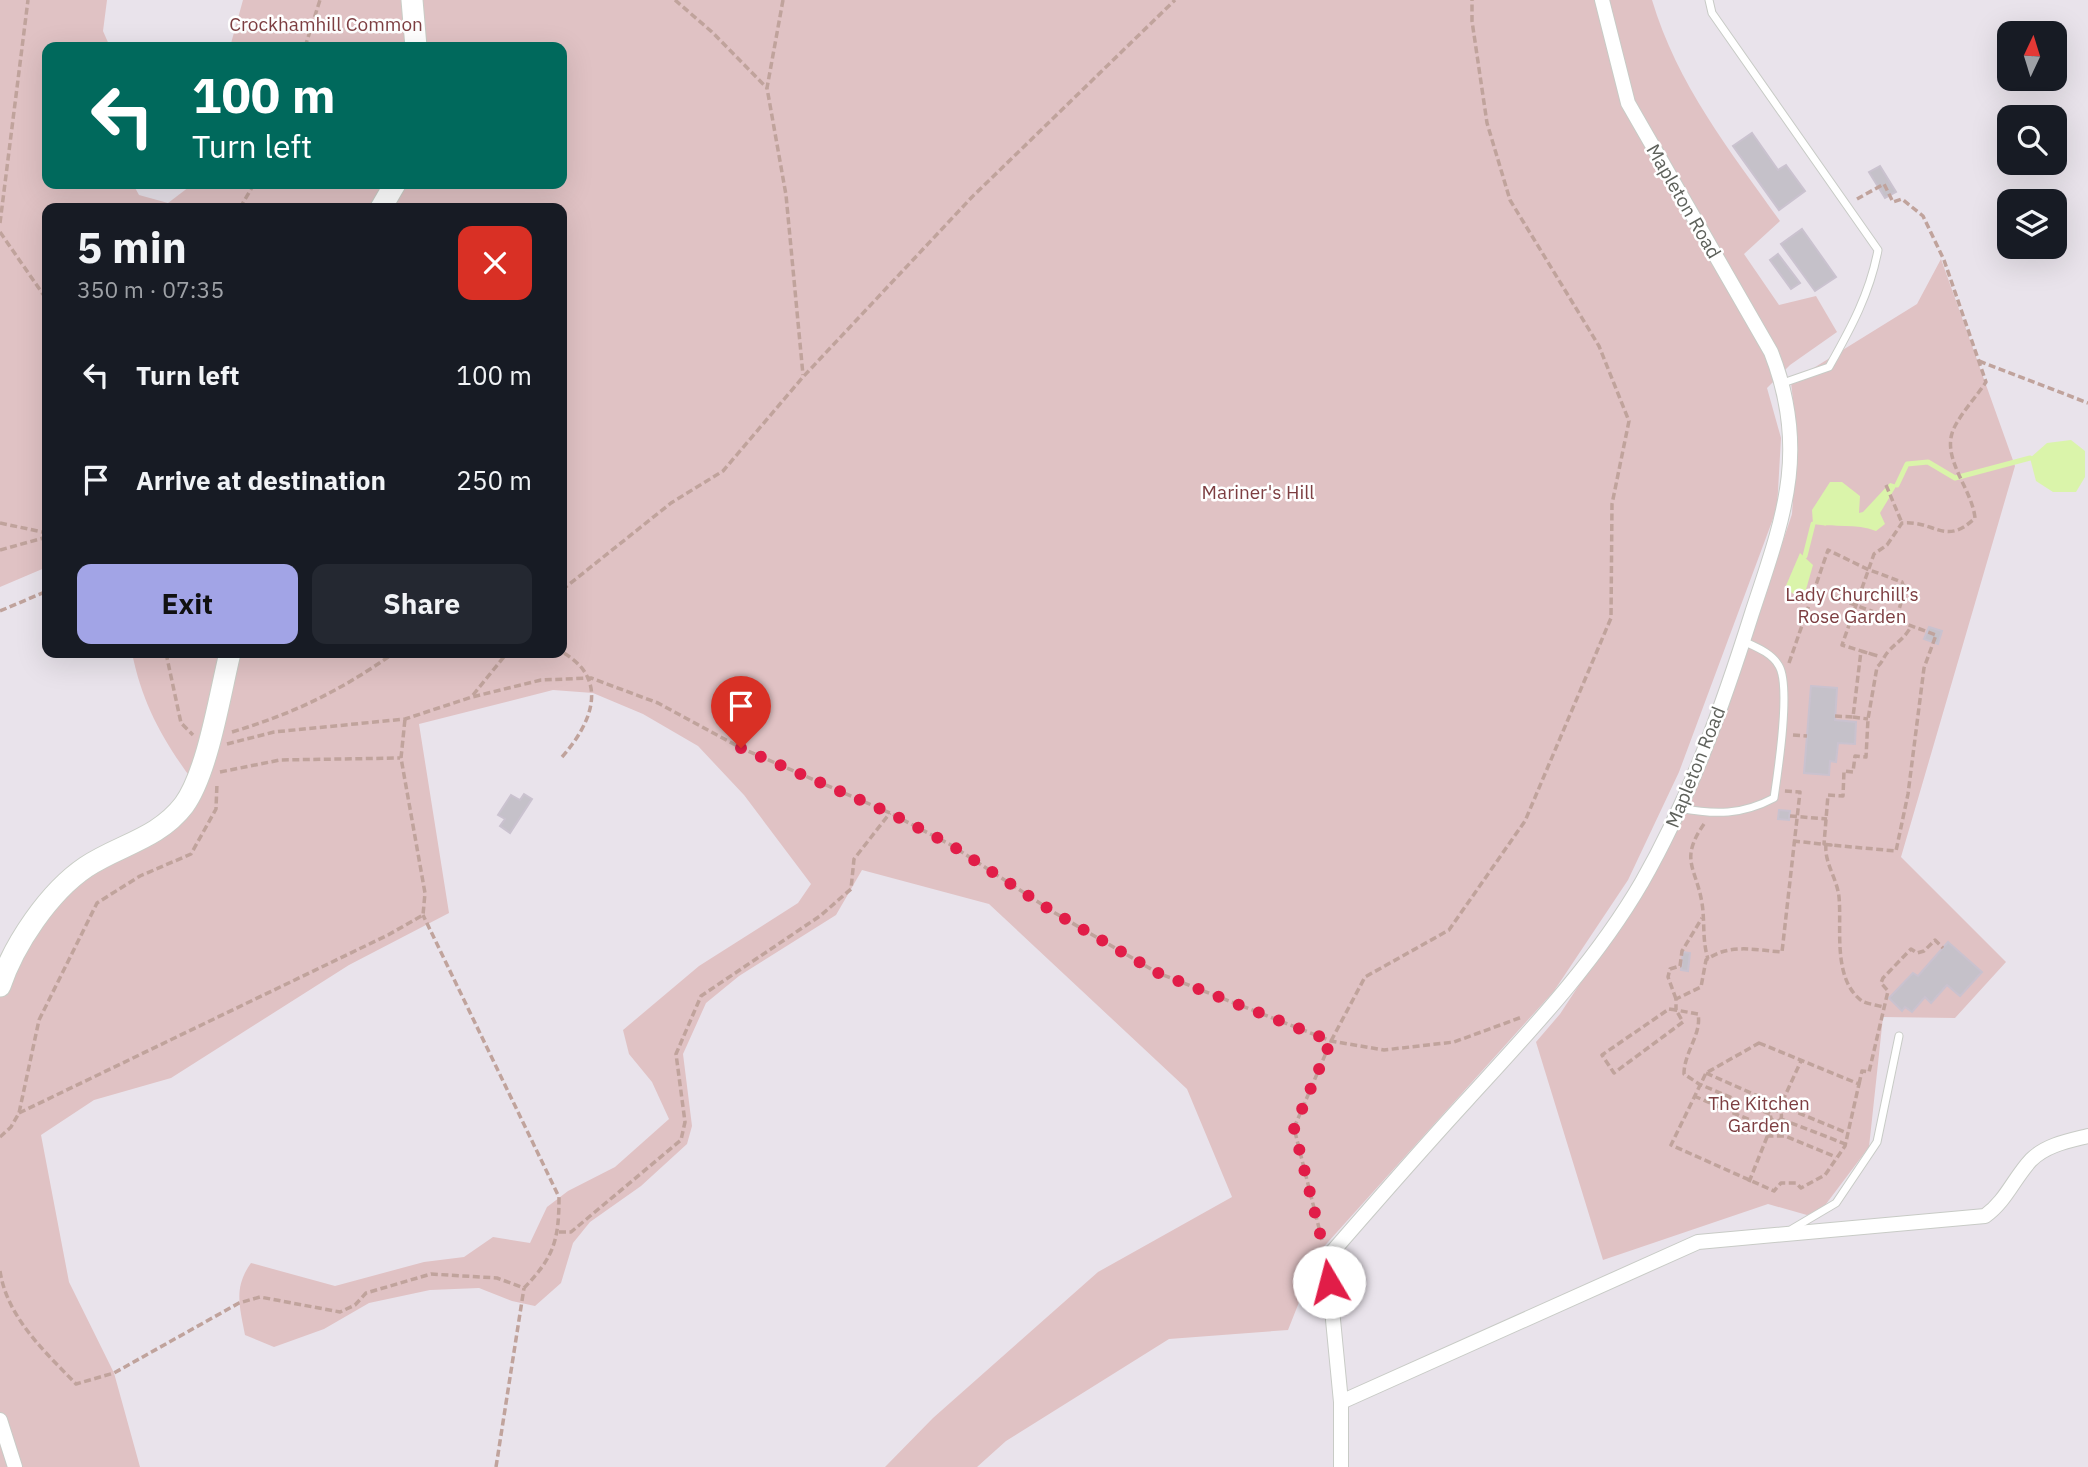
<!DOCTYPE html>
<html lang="en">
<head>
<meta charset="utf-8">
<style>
  body { margin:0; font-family:"IBM Plex Sans",sans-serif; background:#242831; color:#f1f3f6; height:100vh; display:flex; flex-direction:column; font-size:26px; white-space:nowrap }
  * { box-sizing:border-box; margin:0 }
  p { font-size:23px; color:#9ea1a6 }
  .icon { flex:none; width:38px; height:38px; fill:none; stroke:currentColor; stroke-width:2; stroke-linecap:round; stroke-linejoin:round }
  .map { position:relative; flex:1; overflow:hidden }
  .sheet { position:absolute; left:42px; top:203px; width:525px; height:455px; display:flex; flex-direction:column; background:#171b24; border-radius:14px; box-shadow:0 7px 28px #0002 }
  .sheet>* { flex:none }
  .guide { position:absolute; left:42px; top:42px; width:525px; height:147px; border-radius:14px; box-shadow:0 7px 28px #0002; background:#00695c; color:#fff; overflow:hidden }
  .needle { width:46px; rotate:4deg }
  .controls { position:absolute; left:1997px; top:21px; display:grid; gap:14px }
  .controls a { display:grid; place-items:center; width:70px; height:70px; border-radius:14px; background:#171b24; box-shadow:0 7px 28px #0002; font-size:35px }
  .pin { position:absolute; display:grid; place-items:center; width:60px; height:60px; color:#fff; margin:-72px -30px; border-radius:50% 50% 50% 0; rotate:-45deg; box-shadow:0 0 7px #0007 }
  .pin .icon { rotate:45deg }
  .me { position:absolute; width:77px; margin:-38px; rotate:352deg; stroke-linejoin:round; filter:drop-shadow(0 0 5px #0008) }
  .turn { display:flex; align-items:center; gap:24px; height:147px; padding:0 35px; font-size:32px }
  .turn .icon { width:91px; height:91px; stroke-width:2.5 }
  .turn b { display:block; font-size:49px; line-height:60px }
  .round { display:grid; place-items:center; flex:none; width:74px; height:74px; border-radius:14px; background:#242831 }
  .headline { display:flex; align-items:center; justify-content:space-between; height:119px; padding:0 35px }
  h1 { font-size:42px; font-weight:700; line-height:52px }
  .button { display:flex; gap:14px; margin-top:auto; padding:14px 35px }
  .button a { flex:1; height:80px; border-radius:14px; background:#a2a4e6; color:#111; font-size:28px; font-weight:700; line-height:80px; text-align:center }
  .button a+a { background:#242831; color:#f1f3f6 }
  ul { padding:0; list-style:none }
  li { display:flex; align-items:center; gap:21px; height:105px; padding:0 35px }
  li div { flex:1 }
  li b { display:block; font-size:26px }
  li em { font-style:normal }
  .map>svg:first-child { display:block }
</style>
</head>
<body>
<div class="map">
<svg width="2088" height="1467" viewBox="0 0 2088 1467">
  <rect width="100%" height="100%" fill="#e9e3eb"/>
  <g fill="#e0c2c4">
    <path d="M0,0H107L103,31L110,47H47V184H133L139,195L168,203L189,187V184H562V47H230L243,0H1652C1677,84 1730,151 1780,221L1744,254L1779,305L1816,296L1837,332L1790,365L1767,388L1781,438L1777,508L1679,772L1628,880L1554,991L1319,1252L1288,1330L1169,1339L1006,1441L977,1467H885L933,1418L1098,1272L1232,1197L1187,1089L989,904L862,870L836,915L739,976L706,1003L683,1054L692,1126L687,1144L641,1186L590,1222L573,1243L561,1283L535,1306L512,1301L479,1288L430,1290L369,1303L324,1329L274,1347L245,1335C240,1307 233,1288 251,1263L335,1286L424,1262L464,1257L493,1237L530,1243L547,1207L568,1191L615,1167L669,1119L652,1082L629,1054L623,1030L699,966L798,903L811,884L744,795L698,746L643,714L593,693L553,690L419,724L449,913L349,965L171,1078L94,1100L41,1135L69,1282L114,1373L140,1467H0V980L4,966L87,872L173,812L190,777C161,737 142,702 132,653H562V208H47V567L0,587Z"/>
    <path d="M1941,259L2015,466L1901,857L2006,962L1955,1018L1883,1017L1869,1147L1823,1208L1807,1215L1768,1204L1603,1260L1536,1042L1560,1014L1635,900L1752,634L1792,514L1797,436L1791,382L1917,304Z"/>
  </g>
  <g fill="#daf4aa">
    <path d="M2071,440L2085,451V477L2076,492H2053L2036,481L2030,458L2047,443Z"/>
    <path d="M1830,482H1842L1860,496L1859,513L1863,512L1890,483L1897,485L1880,513L1885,524L1876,531C1856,523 1834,528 1813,524L1812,510Z"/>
    <path d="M1800,553L1813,565L1805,593L1795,595L1785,588Z"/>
  </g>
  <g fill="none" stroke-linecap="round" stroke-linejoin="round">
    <g stroke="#daf4aa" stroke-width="5">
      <path d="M1897,485L1907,464L1928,462L1955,478L2030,458"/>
      <path d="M1805,556L1813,524"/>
    </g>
  </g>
  <g fill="#c5c1c9" stroke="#cac2cf" stroke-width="2">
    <path d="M1752,133L1778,170L1786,165L1805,191L1779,210L1733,146Z"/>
    <path d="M1880,166L1896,192L1885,198L1869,172Z"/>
    <path d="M1802,229L1836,277L1815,291L1781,244Z"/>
    <path d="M1778,254L1800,283L1791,289L1770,260Z"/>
    <path d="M1929,627L1942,631L1938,644L1924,639Z"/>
    <path d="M1811,686L1837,688L1835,720L1856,722L1855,744L1838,743L1836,762L1830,761L1829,775L1804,773Z"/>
    <path d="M524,794L532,799L510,833L500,826L505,819L498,815L511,795L520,800Z"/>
    <path d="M1779,810L1790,811L1789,820L1778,819Z"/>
    <path d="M1948,942L1982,972L1960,996L1947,985L1931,1003L1925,997L1912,1012L1905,1007L1902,1011L1889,998L1913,973L1918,976Z"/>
    <path d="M1683,952L1690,953L1688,971L1681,970Z"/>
  </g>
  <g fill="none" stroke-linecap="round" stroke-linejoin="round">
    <g stroke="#c8cbc6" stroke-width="9">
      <g id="service">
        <path d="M1709,0L1712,13L1878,250C1870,293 1851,328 1829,367L1783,383"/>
        <path d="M1680,808C1715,815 1742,815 1774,798C1778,771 1791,687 1779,666C1772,653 1756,647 1743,641"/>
        <path d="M1792,1229L1836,1203L1877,1142L1899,1036"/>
      </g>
    </g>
    <g stroke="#c8cbc6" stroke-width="16">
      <g id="minor">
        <path d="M1341,1402L1698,1242L1985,1216C2006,1201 2014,1178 2031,1160C2046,1145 2068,1141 2088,1136"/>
        <path d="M0,1420L15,1467"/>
        <path d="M1341,1467V1402L1327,1258C1373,1205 1419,1152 1467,1100C1530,1031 1595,963 1642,882C1690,798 1723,705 1752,613C1783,519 1810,451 1771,352L1628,103L1602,0"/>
      </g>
    </g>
    <g stroke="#c9cdc6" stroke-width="23">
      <g id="secondary">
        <path d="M412,0L416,47"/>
        <path d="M381,208L395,184"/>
        <path d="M0,986C14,944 49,892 86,867C119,845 158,839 184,805C208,772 220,693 230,653"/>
      </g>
    </g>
    <g stroke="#c0a39c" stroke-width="3.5" stroke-dasharray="7 3.5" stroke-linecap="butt">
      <path d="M675,0L712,32L767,88"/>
      <path d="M783,0L767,88L786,195L803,375"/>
      <path d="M305,47L320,0"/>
      <path d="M240,208L254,184"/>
      <path d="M0,223L28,0"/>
      <path d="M0,232L47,300"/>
      <path d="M1979,361L2088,403"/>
      <path d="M1886,485L1902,523"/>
      <path d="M0,523L47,533"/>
      <path d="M0,550L47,537"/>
      <path d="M562,590L671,503L723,471L803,377L972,197L1175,0"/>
      <path d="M1820,592L1936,635L1924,668L1908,794L1896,851L1831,845"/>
      <path d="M0,611L47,591"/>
      <path d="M166,653L181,723L193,735"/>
      <path d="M1789,663L1828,550L1867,569L1902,582L1905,590L1896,619"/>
      <path d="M473,695L507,653"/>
      <path d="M1835,716L1853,717L1861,651L1878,656L1842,645L1874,554L1887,545L1902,523C1935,520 1945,547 1975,518C1972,488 1940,458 1954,428C1962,412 1976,397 1986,382L1944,260L1923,216L1902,199L1893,202L1884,184L1857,199"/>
      <path d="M1853,717L1868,719"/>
      <path d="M232,732C295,713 340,691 394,653"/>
      <path d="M1793,735L1807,736"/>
      <path d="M227,744L274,732L405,719L472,697L541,680L591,678L658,703L741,748L890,813L951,845L1055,913L1158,973L1331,1041L1384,1050L1454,1042L1522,1017"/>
      <path d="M562,757C592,723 610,679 562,652"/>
      <path d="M220,772L280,760L400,758"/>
      <path d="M1790,816L1827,819"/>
      <path d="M1704,824C1679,860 1696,867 1702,903C1705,922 1702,940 1708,959"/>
      <path d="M1793,841L1831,845L1824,844L1828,795L1843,796L1844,771L1853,772L1855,756L1866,757L1868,719L1877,667C1883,662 1883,658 1887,653C1896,642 1903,641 1912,625"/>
      <path d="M1826,844C1824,863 1837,878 1839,897C1842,928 1832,979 1862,1001C1867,1004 1877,1005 1883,1007"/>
      <path d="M1676,999L1668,977L1670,969L1680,966L1682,951L1702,918"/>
      <path d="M1669,1009L1676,1010L1683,1022L1614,1073L1602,1055Z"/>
      <path d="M1759,1043L1859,1084L1845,1146L1825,1175L1801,1188L1796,1183H1781L1774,1191L1671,1145L1706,1073Z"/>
      <path d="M1706,1073L1767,1100L1784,1098L1794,1111L1847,1133"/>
      <path d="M1859,1084L1862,1071L1869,1072L1888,991L1881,983L1883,978L1911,949L1917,953L1924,951L1935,940L1943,948"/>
      <path d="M1694,1096L1757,1123L1768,1136H1785L1836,1157"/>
      <circle cx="1776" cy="1116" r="5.5"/>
      <path d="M1778,1111L1801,1061"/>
      <path d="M19,1113L388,935L423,915L425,893L401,758L405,719"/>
      <path d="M1770,1114L1699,1084L1684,1074C1684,1052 1702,1034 1698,1014L1676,1010V999L1701,987L1706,960C1729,943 1755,950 1782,952L1800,792L1784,791"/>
      <path d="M1781,1119L1848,1145"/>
      <path d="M0,1137L11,1127L19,1113L39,1020L97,903L140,876L191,854L216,809L217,783"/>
      <path d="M1749,1182L1773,1122"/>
      <path d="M559,1232H571L681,1140L685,1122L676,1054L701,996L820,916L851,889L854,859L890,813"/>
      <path d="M1322,1240L1294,1128L1331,1041L1365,977L1449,930L1525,821L1611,618L1612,504L1629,421L1599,346L1510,200L1487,123L1472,21V0"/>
      <path d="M0,1271C7,1317 44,1351 76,1384L114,1373L239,1303L260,1297L340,1312L355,1305L366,1293L431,1274L497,1278L524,1288C554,1257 559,1240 559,1197L423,915"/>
      <path d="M496,1467L524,1288"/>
    </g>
    <use href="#service" stroke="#fff" stroke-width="7"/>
    <use href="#minor" stroke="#fff" stroke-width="14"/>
    <use href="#secondary" stroke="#fff" stroke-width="21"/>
  </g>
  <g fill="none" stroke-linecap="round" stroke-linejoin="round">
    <path stroke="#e11d48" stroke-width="12" stroke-dasharray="0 21.6" d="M741,748L890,813L951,845L1055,913L1158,973L1331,1041L1294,1128L1326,1258L1329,1282"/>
  </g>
  <g text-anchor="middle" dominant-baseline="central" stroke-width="5" stroke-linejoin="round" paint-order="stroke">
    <g font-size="19" fill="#7d3e41" stroke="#fff">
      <text x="326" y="24">Crockhamhill Common</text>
      <text x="1258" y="492">Mariner's Hill</text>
      <text x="1852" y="594">Lady Churchill’s<tspan x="1852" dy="22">Rose Garden</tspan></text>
      <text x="1759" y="1103">The Kitchen<tspan x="1759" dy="22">Garden</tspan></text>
    </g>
    <g font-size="19" fill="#5e615b" stroke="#fff">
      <text transform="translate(1684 201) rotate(60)">Mapleton Road</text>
      <text transform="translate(1695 767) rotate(-68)">Mapleton Road</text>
    </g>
  </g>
</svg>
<div class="controls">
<a><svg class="needle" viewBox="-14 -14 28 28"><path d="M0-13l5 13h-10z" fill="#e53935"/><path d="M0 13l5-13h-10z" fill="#9ea1a6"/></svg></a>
<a><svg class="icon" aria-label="search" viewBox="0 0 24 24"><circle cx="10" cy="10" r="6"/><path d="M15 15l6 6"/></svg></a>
<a><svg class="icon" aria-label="layers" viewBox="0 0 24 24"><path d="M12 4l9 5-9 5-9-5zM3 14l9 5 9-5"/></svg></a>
</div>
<div class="pin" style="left:741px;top:748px;background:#d93025"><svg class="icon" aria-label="arrive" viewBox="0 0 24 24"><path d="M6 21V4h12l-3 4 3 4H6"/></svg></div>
<svg class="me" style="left:1329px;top:1282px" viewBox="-20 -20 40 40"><circle r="19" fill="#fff"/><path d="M0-13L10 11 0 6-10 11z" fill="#e11d48"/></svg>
<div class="guide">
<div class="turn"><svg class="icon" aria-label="left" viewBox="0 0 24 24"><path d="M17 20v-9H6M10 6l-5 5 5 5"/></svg><div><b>100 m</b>Turn left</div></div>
</div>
<section class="sheet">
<div class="headline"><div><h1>5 min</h1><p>350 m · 07:35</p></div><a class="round" style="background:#d93025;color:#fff"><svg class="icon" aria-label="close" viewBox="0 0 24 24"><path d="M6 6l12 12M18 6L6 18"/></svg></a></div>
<ul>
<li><svg class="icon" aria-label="left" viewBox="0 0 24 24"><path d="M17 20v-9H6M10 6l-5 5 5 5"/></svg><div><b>Turn left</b></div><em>100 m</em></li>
<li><svg class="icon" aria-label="arrive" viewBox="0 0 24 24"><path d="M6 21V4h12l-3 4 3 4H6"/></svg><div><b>Arrive at destination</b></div><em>250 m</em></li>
</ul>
<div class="button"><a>Exit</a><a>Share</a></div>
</section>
</div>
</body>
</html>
